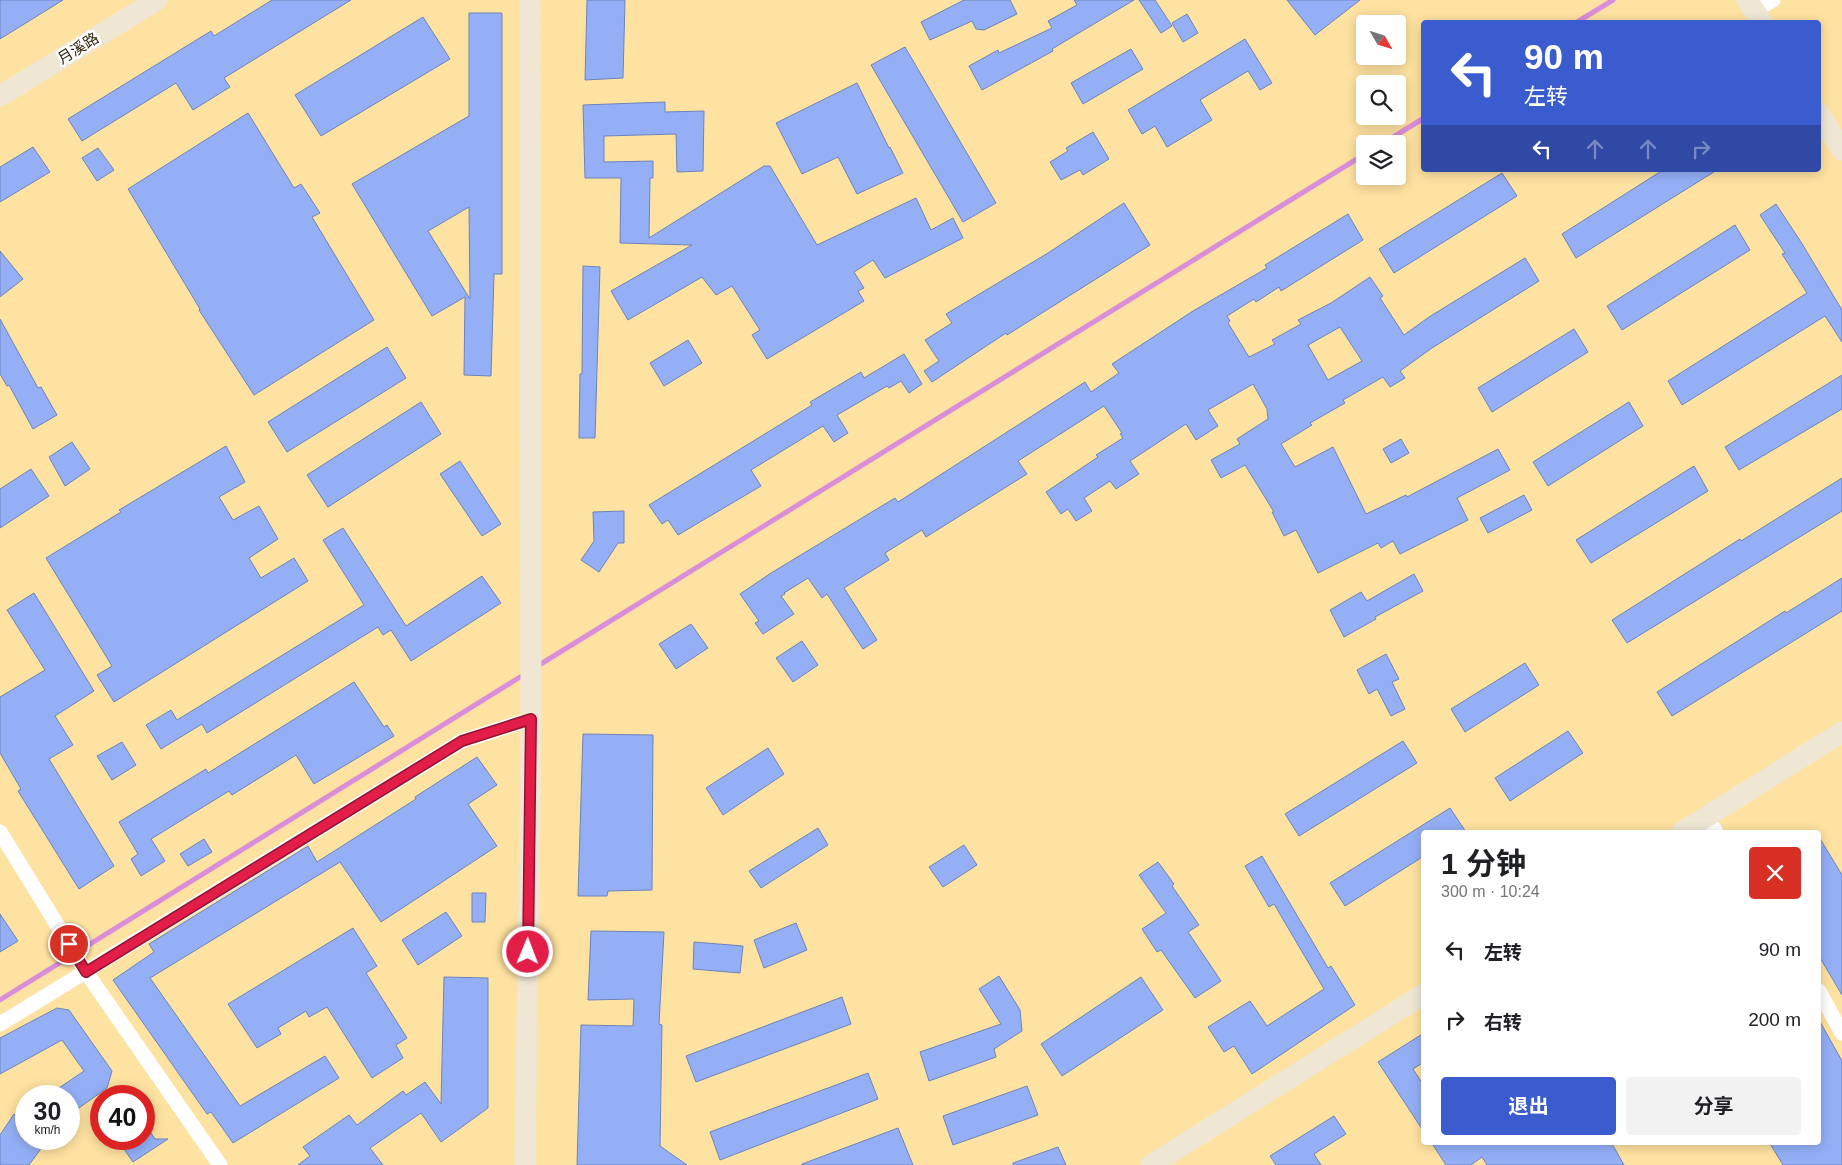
<!DOCTYPE html>
<html lang="zh">
<head>
<meta charset="utf-8">
<style>
  body { margin:0; font-family:Arial,"Noto Sans SC",sans-serif; background:#f2f2f2; color:#202124; height:100vh; display:flex; flex-direction:column; font-size:19px; white-space:nowrap }
  * { box-sizing:border-box; margin:0 }
  p { font-size:16px; color:#757577 }
  .icon { flex:none; width:28px; height:28px; fill:none; stroke:currentColor; stroke-width:2; stroke-linecap:round; stroke-linejoin:round }
  .map { position:relative; flex:1; overflow:hidden }
  .sheet { position:absolute; left:1421px; top:830px; width:400px; height:315px; display:flex; flex-direction:column; background:#fff; border-radius:5px; box-shadow:0 2px 12px #0003 }
  .sheet>* { flex:none }
  .hud { position:absolute; left:1421px; top:20px; width:400px; height:152px; border-radius:5px; box-shadow:0 2px 12px #0003; background:#3b5cce; color:#fff; overflow:hidden }
  .needle { width:32px; rotate:129deg }
  .controls { position:absolute; left:1356px; top:15px; display:grid; gap:10px }
  .controls a { display:grid; place-items:center; width:50px; height:50px; border-radius:5px; background:#fff; box-shadow:0 2px 12px #0003; font-size:25px }
  .speed { position:absolute; left:15px; top:1085px; display:flex; gap:10px; font-size:25px; font-weight:700; text-align:center }
  .speed>* { display:grid; place-content:center; width:65px; height:65px; border-radius:50%; background:#fff; box-shadow:0 2px 12px #0003; line-height:1 }
  .speed small { font-size:12px; font-weight:400 }
  .speed .limit { border:8px solid #d22; background:#fff; color:#111 }
  .pin { position:absolute; display:grid; place-items:center; width:42px; height:42px; color:#fff; margin:-21px; border:2px solid #fff; border-radius:50%; box-shadow:0 1px 5px #0007 }
  .me { position:absolute; width:55px; margin:-28px; rotate:1deg; stroke-linejoin:round; filter:drop-shadow(0 0 4px #0008) }
  .turn { display:flex; align-items:center; gap:18px; height:105px; padding:0 20px; font-size:22px }
  .turn .icon { width:65px; height:65px; stroke-width:2.5 }
  .turn b { display:block; font-size:35px; line-height:42px }
  .lanes { display:flex; align-items:center; height:48px; padding:0 20px; background:#0003; justify-content:center; gap:25px; direction:ltr }
  .lanes .off { opacity:.35 }
  .round { display:grid; place-items:center; flex:none; width:52px; height:52px; border-radius:5px; background:#f2f2f2 }
  .overview { display:flex; align-items:center; justify-content:space-between; height:85px; padding:0 20px }
  h1 { font-size:30px; font-weight:700; line-height:38px }
  .button { display:flex; gap:10px; margin-top:auto; padding:10px 20px }
  .button a { flex:1; height:58px; border-radius:5px; background:#3b5cce; color:#fff; font-size:20px; font-weight:700; line-height:58px; text-align:center }
  .button a+a { background:#f2f2f2; color:#202124 }
  ul { padding:0; list-style:none }
  li { display:flex; align-items:center; gap:15px; height:70px; padding:0 20px }
  li div { flex:1 }
  li b { display:block; font-size:19px }
  li em { font-style:normal }
  .map>svg:first-child { display:block }
</style>
</head>
<body>
<div class="map">
<svg width="1842" height="1165" viewBox="0 0 1842 1165">
  <rect width="100%" height="100%" fill="#fee2a1"/>
  <g fill="none" stroke-linecap="round" stroke-linejoin="round">
    <g stroke="#da8ed9" stroke-width="5">
      <path d="M1577,22L1613,0"/>
      <path d="M1382,144L1424,118"/>
      <path d="M536,667L1365,154"/>
      <path d="M0,1000L525,674"/>
    </g>
  </g>
  <g fill="#94aff6" stroke="#6d83ba" fill-rule="evenodd">
    <path d="M0,0H63L0,39Z"/>
    <path d="M272,0H351L224,78L230,87L193,110L176,83L82,141L68,119L211,31L214,36Z"/>
    <path d="M587,0H625L623,78L585,80Z"/>
    <path d="M964,0H1010L1017,14L984,30L976,29L972,21L930,40L921,22Z"/>
    <path d="M1074,0H1134L1052,49L1053,51L982,90L969,66L998,50L999,53L1052,28L1048,21L1077,5Z"/>
    <path d="M1139,0H1155L1172,26L1161,33Z"/>
    <path d="M1287,0H1360L1315,35Z"/>
    <path d="M469,13H502V274H494L491,376L464,375L465,297L432,316L352,184L469,116ZM469,207L470,299L428,231Z"/>
    <path d="M1187,14L1198,33L1183,42L1172,23Z"/>
    <path d="M423,17L450,59L321,136L295,95Z"/>
    <path d="M1245,39L1272,83L1260,90L1248,71L1200,100L1212,120L1167,147L1155,126L1142,134L1128,110Z"/>
    <path d="M905,47L996,203L963,222L871,65Z"/>
    <path d="M1131,49L1143,69L1083,104L1071,83Z"/>
    <path d="M857,83L889,148L890,147L903,173L857,194L838,157L802,174L776,123Z"/>
    <path d="M665,102V112L704,111L703,171L677,172L676,134L604,136V162L653,161V178H650L649,238L764,166H770L817,245L916,198L931,230L953,218L963,238L885,278L873,260L854,272L864,288L858,291L864,301L767,359L752,335L760,330L732,286L716,295L702,277L628,320L611,291L692,245L620,243L621,178H585L583,105Z"/>
    <path d="M248,113L294,188L301,184L320,213L312,217L374,320L254,395L199,310L200,309L128,189Z"/>
    <path d="M1093,132L1109,159L1083,175L1080,170L1061,180L1050,162L1068,151L1066,148Z"/>
    <path d="M33,147L50,172L0,202V167Z"/>
    <path d="M98,148L114,170L97,181L82,158Z"/>
    <path d="M1663,170H1717L1576,258L1562,234Z"/>
    <path d="M1502,173L1517,196L1394,273L1379,249Z"/>
    <path d="M1124,203L1150,245L1007,335L1006,333L932,382L924,371L939,361L925,340L952,323L946,314L1048,253Z"/>
    <path d="M1776,204L1801,242L1842,310V342L1825,316L1682,405L1668,381L1807,293L1782,254L1785,253L1760,215Z"/>
    <path d="M1348,214L1363,240L1281,291L1279,287L1256,302L1254,299L1227,316L1230,321L1228,323L1249,357L1275,344L1272,340L1301,324L1298,320L1331,303L1370,277L1383,296L1380,298L1404,335L1429,317L1525,258L1539,281L1432,348L1400,371L1405,378L1390,387L1383,377L1343,400L1345,403L1310,423L1312,425L1281,444L1295,467L1333,447L1366,514L1406,495L1407,497L1498,449L1510,470L1457,498L1468,520L1400,554L1393,541L1381,548L1378,543L1318,573L1296,530L1284,536L1272,512H1274L1245,465L1221,478L1211,460L1240,444L1237,439L1268,419L1267,409L1253,384L1208,410L1218,426L1196,440L1186,424L1130,461L1139,474L1116,489L1110,481L1084,498L1092,511L1076,521L1068,509L1061,514L1046,492L1098,457L1096,455L1123,438L1120,434L1122,433L1104,406L1018,461L1027,474L926,537L922,530L885,553L889,560L844,588L877,640L863,649L827,594L822,598L808,578L784,593L785,594L781,596L794,614L763,634L755,623L759,621L740,594L771,573L895,498L898,502L1085,382L1091,392L1119,373L1112,364L1193,311L1267,268L1265,265ZM1340,327L1362,361L1328,380L1308,345Z"/>
    <path d="M1735,225L1750,250L1622,330L1607,306Z"/>
    <path d="M0,251L23,279L0,297Z"/>
    <path d="M583,266L600,267L595,438H579L580,374H582Z"/>
    <path d="M0,319L38,388L41,387L57,415L33,429L9,385L7,386L0,374Z"/>
    <path d="M1574,329L1588,352L1492,412L1478,388Z"/>
    <path d="M688,340L702,363L664,386L650,363Z"/>
    <path d="M387,347L406,378L287,452L268,422Z"/>
    <path d="M904,354L922,384L909,393L901,381L889,388L887,386L837,415L848,433L834,442L823,426L751,470L761,486L678,535L668,520L662,524L649,505L812,405L810,402L861,372L864,378Z"/>
    <path d="M1842,375V409L1739,470L1725,447Z"/>
    <path d="M421,402L441,434L328,507L307,475Z"/>
    <path d="M1629,402L1643,426L1548,486L1533,462Z"/>
    <path d="M1401,439L1409,453L1391,463L1383,449Z"/>
    <path d="M72,442L90,469L65,486L49,457Z"/>
    <path d="M226,446L245,482L219,497L233,520L259,506L278,539L249,558L261,578L294,558L308,581L114,702L97,675L112,666L46,558L121,512L119,510Z"/>
    <path d="M460,461L501,524L482,536L440,474Z"/>
    <path d="M1694,466L1708,491L1591,563L1576,540Z"/>
    <path d="M31,469L49,496L0,528V489Z"/>
    <path d="M1842,478V511L1627,643L1612,620L1740,539L1741,541Z"/>
    <path d="M1524,495L1532,510L1488,533L1480,518Z"/>
    <path d="M624,511V543H618L599,572L581,560L594,541L593,512Z"/>
    <path d="M343,528L406,626L482,576L501,603L411,661L391,630L383,635L378,627L207,733L202,724L161,749L146,725L171,710L177,720L364,605L323,540Z"/>
    <path d="M1414,574L1423,591L1375,617L1376,619L1344,637L1330,610L1361,592L1367,601Z"/>
    <path d="M1842,578V611L1672,716L1657,692L1785,611L1786,613Z"/>
    <path d="M34,593L94,691L55,716L73,745L49,759L114,866L79,889L18,791L21,789L0,753V697L45,670L7,610Z"/>
    <path d="M691,624L708,648L676,669L659,644Z"/>
    <path d="M802,641L818,665L793,682L776,658Z"/>
    <path d="M1386,654L1399,679L1392,682L1405,709L1391,716L1377,689L1369,694L1357,670Z"/>
    <path d="M1525,663L1539,685L1465,732L1451,709Z"/>
    <path d="M354,682L384,727L387,725L394,736L314,784L296,755L232,795L229,791L151,839L165,861L141,876L131,859L138,854L119,822L206,769L208,773Z"/>
    <path d="M1568,731L1583,753L1510,801L1495,778Z"/>
    <path d="M583,734L653,735L652,890L608,891L607,896H578Z"/>
    <path d="M1403,741L1417,763L1299,836L1285,814Z"/>
    <path d="M122,742L136,765L112,780L97,756Z"/>
    <path d="M768,748L784,774L723,815L706,788Z"/>
    <path d="M477,757L497,785L468,804L497,846L381,922L340,862L150,978L240,1106L325,1056L339,1078L233,1143L211,1112L207,1114L113,980L154,952L149,944L308,846L317,862L416,799L415,797Z"/>
    <path d="M1450,808L1466,832H1424V856L1345,906L1330,883Z"/>
    <path d="M818,828L828,845L761,888L749,871Z"/>
    <path d="M1819,837L1842,875V995L1819,956Z"/>
    <path d="M204,839L212,852L188,866L180,854Z"/>
    <path d="M964,845L977,865L943,887L929,867Z"/>
    <path d="M1262,856L1328,968L1331,966L1355,1005L1252,1074L1234,1046L1224,1052L1208,1027L1250,1001L1267,1026L1324,989L1274,904L1269,907L1245,866Z"/>
    <path d="M1158,862L1174,884L1172,886L1199,925L1188,932L1221,981L1195,998L1161,950L1157,952L1142,929L1166,913L1139,875Z"/>
    <path d="M472,893H486L485,922H472Z"/>
    <path d="M446,912L462,936L418,965L402,940Z"/>
    <path d="M0,914L18,941L0,952Z"/>
    <path d="M796,923L807,950L764,968L754,940Z"/>
    <path d="M353,928L377,966L366,973L407,1038L396,1045L403,1058L372,1078L327,1007L309,1017L306,1011L278,1028L281,1034L257,1048L228,1004Z"/>
    <path d="M591,931L664,932L659,1024L662,1025L660,1146L687,1165H577L581,1025L633,1026L634,999L588,1000Z"/>
    <path d="M694,942L743,946L740,973L693,969Z"/>
    <path d="M999,976L1020,1010L1022,1031L994,1049L996,1057L929,1081L920,1052L1001,1024L979,989Z"/>
    <path d="M444,977L488,978V1108L441,1142L421,1113L370,1148L383,1165H298L310,1156L303,1147L349,1115L357,1125L403,1091L406,1095L425,1082L441,1104Z"/>
    <path d="M1141,977L1163,1010L1062,1076L1041,1044Z"/>
    <path d="M842,997L851,1024L696,1082L686,1056Z"/>
    <path d="M57,1008L69,1010L112,1071L107,1088L69,1115V1096H47L84,1071L62,1040L0,1074V1038Z"/>
    <path d="M1819,1020L1842,1061V1165H1783L1769,1142H1819Z"/>
    <path d="M1424,1033V1062L1413,1069L1424,1086V1132L1378,1062Z"/>
    <path d="M868,1073L878,1099L720,1160L710,1132Z"/>
    <path d="M1027,1086L1038,1115L953,1145L943,1116Z"/>
    <path d="M14,1114L26,1123V1139H48L29,1165H0V1135Z"/>
    <path d="M1334,1116L1346,1134L1314,1154L1321,1165H1276L1270,1156Z"/>
    <path d="M144,1122L155,1139H168L133,1162L117,1139H144Z"/>
    <path d="M898,1128L913,1165H802V1164Z"/>
    <path d="M1431,1142H1611L1624,1165H1487L1482,1157L1471,1165H1446Z"/>
    <path d="M1058,1147L1066,1165H1013V1163Z"/>
  </g>
  <g fill="none" stroke-linecap="round" stroke-linejoin="round">
    <g stroke="#fff" stroke-width="15">
      <path d="M1754,11L1773,0"/>
      <path d="M1707,817L1716,832"/>
      <path d="M0,832L86,972L220,1165"/>
      <path d="M1819,991L1842,1033"/>
      <path d="M0,1024L462,741L531,719"/>
    </g>
    <g stroke="#efe7d4" stroke-width="21">
      <path d="M1747,0L1762,22"/>
      <path d="M0,96L157,0"/>
      <path d="M1819,113L1842,150"/>
      <path d="M1682,832L1842,732"/>
      <path d="M525,1165L531,738L530,0"/>
      <path d="M1151,1165L1424,994"/>
    </g>
  </g>
  <g fill="none" stroke-linecap="round" stroke-linejoin="round">
    <g stroke="#92132f" stroke-width="12">
      <path id="route" d="M69,944L86,972L462,741L531,719L528,952"/>
    </g>
    <use href="#route" stroke="#e11d48" stroke-width="9"/>
  </g>
  <g text-anchor="middle" dominant-baseline="central" stroke-width="5" stroke-linejoin="round" paint-order="stroke">
    <g font-size="15" fill="#32270c" stroke="#fff">
      <text transform="translate(78 48) rotate(-32)">月溪路</text>
    </g>
  </g>
</svg>
<div class="controls">
<a><svg class="needle" viewBox="-14 -14 28 28"><path d="M0-13l5 13h-10z" fill="#e53935"/><path d="M0 13l5-13h-10z" fill="#757577"/></svg></a>
<a><svg class="icon" aria-label="search" viewBox="0 0 24 24"><circle cx="10" cy="10" r="6"/><path d="M15 15l6 6"/></svg></a>
<a><svg class="icon" aria-label="layers" viewBox="0 0 24 24"><path d="M12 4l9 5-9 5-9-5zM3 14l9 5 9-5"/></svg></a>
</div>
<div class="speed"><div>30<small>km/h</small></div><div class="limit">40</div></div>
<div class="pin" style="left:69px;top:944px;background:#d93025"><svg class="icon" aria-label="arrive" viewBox="0 0 24 24"><path d="M6 21V4h12l-3 4 3 4H6"/></svg></div>
<svg class="me" style="left:528px;top:952px" viewBox="-20 -20 40 40"><circle r="17" fill="#e11d48" stroke="#fff" stroke-width="3"/><path d="M0-11L8 9 0 5-8 9z" fill="#fff"/></svg>
<div class="hud">
<div class="turn"><svg class="icon" aria-label="left" viewBox="0 0 24 24"><path d="M17 20v-9H6M10 6l-5 5 5 5"/></svg><div><b>90 m</b>左转</div></div>
<div class="lanes"><svg class="icon" aria-label="left" viewBox="0 0 24 24"><path d="M17 20v-9H6M10 6l-5 5 5 5"/></svg><svg class="icon off" aria-label="ahead" viewBox="0 0 24 24"><path d="M12 20V5M6 11l6-6 6 6"/></svg><svg class="icon off" aria-label="ahead" viewBox="0 0 24 24"><path d="M12 20V5M6 11l6-6 6 6"/></svg><svg class="icon off" aria-label="right" viewBox="0 0 24 24"><path d="M7 20v-9h11M14 6l5 5-5 5"/></svg></div>
</div>
<section class="sheet">
<div class="overview"><div><h1>1 分钟</h1><p>300 m · 10:24</p></div><a class="round" style="background:#d93025;color:#fff"><svg class="icon" aria-label="close" viewBox="0 0 24 24"><path d="M6 6l12 12M18 6L6 18"/></svg></a></div>
<ul>
<li><svg class="icon" aria-label="left" viewBox="0 0 24 24"><path d="M17 20v-9H6M10 6l-5 5 5 5"/></svg><div><b>左转</b></div><em>90 m</em></li>
<li><svg class="icon" aria-label="right" viewBox="0 0 24 24"><path d="M7 20v-9h11M14 6l5 5-5 5"/></svg><div><b>右转</b></div><em>200 m</em></li>
</ul>
<div class="button"><a>退出</a><a>分享</a></div>
</section>
</div>
</body>
</html>
